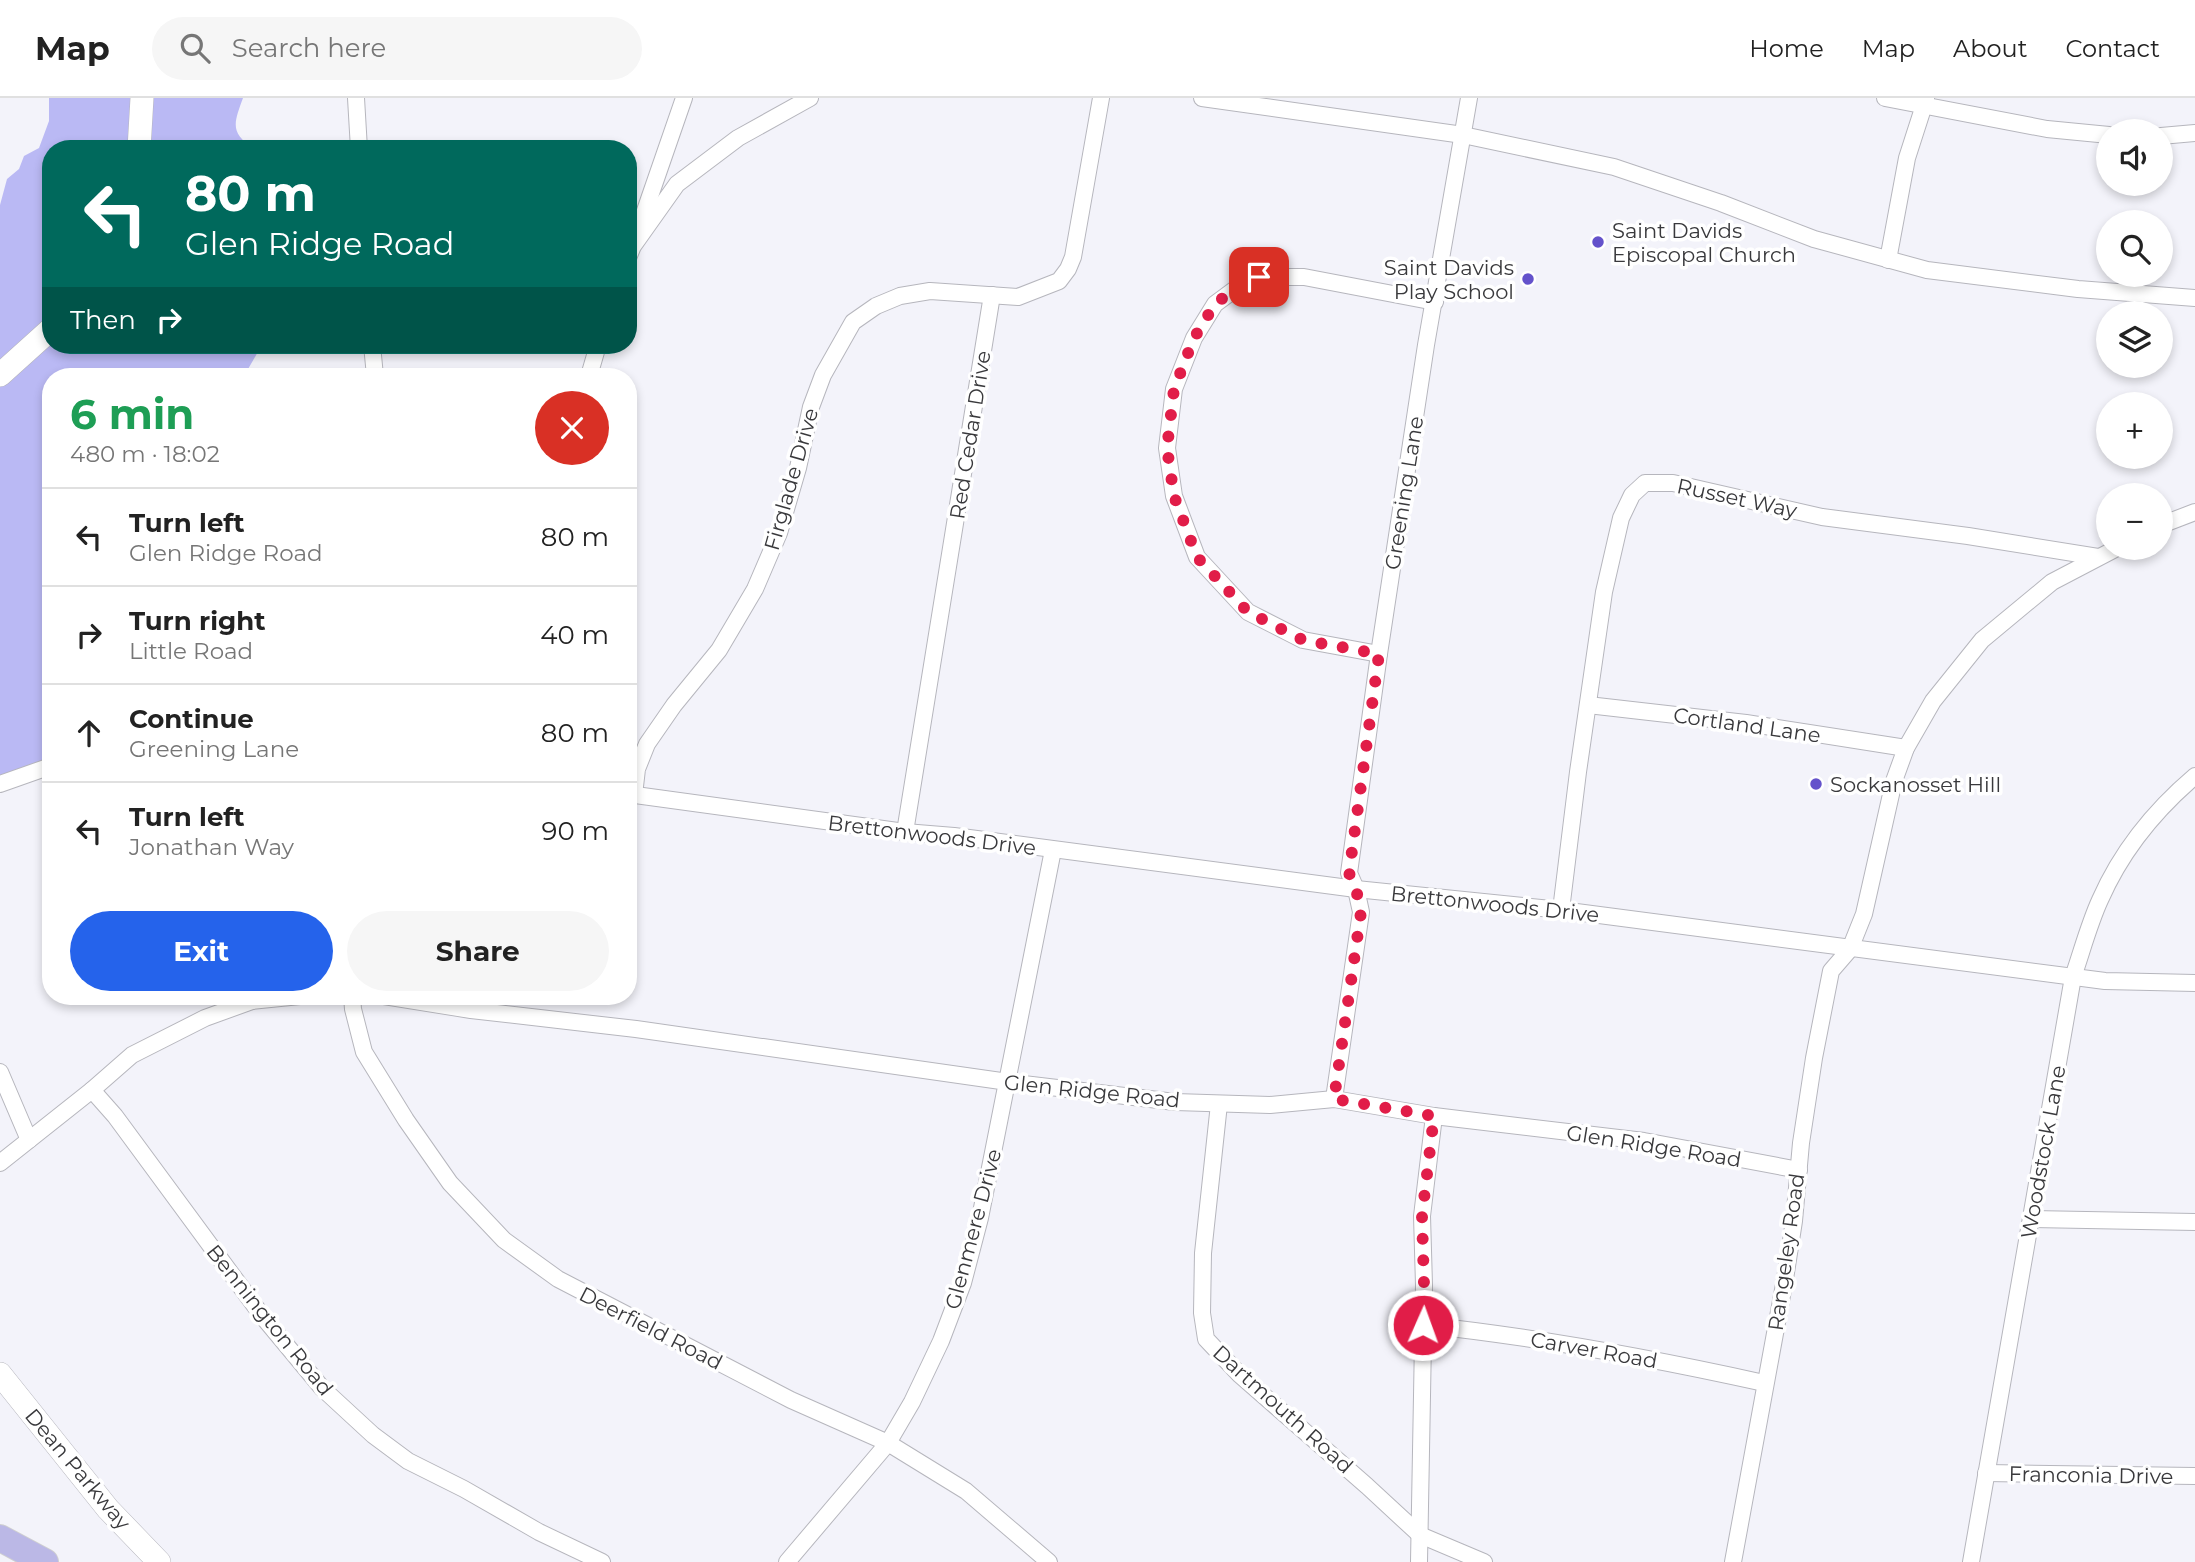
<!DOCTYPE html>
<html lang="en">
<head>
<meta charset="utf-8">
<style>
  body { margin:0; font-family:Montserrat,sans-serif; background:#f6f6f6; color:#222; height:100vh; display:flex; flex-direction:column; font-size:26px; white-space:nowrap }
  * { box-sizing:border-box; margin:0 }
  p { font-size:23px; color:#767676 }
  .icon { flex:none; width:38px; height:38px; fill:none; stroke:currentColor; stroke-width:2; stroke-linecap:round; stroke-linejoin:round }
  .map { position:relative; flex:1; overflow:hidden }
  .details { position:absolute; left:42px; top:270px; width:595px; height:637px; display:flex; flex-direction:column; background:#fff; border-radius:28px; box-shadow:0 4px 10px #0003 }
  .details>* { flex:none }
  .top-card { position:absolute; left:42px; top:42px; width:595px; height:214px; border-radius:28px; box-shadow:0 4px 10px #0003; background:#00695c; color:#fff; overflow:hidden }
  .buttons { position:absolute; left:2096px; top:21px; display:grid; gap:14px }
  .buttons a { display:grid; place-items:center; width:77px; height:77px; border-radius:50%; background:#fff; box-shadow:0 4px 10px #0003; font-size:35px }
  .pin { position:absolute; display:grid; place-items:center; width:60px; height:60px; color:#fff; margin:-30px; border-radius:14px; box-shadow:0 4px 10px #0006 }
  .me { position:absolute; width:77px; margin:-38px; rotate:2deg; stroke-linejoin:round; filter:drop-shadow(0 0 5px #0008) }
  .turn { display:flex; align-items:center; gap:24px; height:147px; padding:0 28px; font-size:32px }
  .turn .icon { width:91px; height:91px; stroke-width:2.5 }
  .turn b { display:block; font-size:49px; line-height:60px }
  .then { display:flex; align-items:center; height:66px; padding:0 28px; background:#0003; gap:14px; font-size:26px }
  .round { display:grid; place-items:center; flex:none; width:74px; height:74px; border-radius:37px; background:#f6f6f6 }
  .summary { display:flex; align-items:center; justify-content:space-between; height:119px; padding:0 28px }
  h1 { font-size:42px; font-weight:700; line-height:52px; color:#1e9e55 }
  .primary-button { display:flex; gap:14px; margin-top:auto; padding:14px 28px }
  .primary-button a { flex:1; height:80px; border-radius:42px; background:#2563eb; color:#fff; font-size:28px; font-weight:700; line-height:80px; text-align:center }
  .primary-button a+a { background:#f6f6f6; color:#222 }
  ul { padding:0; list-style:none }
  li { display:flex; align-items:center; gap:21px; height:98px; padding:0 28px; border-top:2px solid #e0e0e0 }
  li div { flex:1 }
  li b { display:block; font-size:26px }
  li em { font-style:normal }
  header { display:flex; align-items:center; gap:42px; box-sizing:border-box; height:98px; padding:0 35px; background:#fff; border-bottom:2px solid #e0e0e0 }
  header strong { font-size:33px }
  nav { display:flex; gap:38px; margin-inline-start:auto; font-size:24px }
  .search { width:490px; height:63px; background:#f6f6f6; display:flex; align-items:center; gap:18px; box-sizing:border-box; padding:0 24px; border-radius:38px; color:#767676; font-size:26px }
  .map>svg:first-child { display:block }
</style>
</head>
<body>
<header>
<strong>Map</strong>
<div class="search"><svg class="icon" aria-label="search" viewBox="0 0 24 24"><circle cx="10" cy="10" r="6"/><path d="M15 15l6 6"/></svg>Search here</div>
<nav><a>Home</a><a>Map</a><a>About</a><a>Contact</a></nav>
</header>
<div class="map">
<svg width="2195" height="1464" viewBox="0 0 2195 1464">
  <rect width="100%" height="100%" fill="#f3f3fa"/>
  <path fill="#bab9f4" d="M49,0H243C234,25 229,35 255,51H51V247H262L244,278H51V669L0,686V107L7,81L19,71L24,58L39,50L49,23Z"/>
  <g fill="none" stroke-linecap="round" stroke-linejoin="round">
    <g stroke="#b6b6bd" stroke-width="18">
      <g id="street">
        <path d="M356,0L359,51"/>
        <path d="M1202,0L1463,37L1614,69L1721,105L1814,141L1927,172L2078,191L2195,200"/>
        <path d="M1885,0L2047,31L2109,37"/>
        <path d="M2161,38L2195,35"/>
        <path d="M639,130L684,0"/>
        <path d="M628,160L633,148L677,86L738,40L810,0"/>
        <path d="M1888,162L1907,60L1926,1"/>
        <path d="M372,247L375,278"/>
        <path d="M589,278L598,247"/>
        <path d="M2161,427L2195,414"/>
        <path d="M1379,556L1303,542L1248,514L1197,459L1174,398L1167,350L1174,291L1194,240L1215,206L1238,189L1259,179H1304L1435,204"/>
        <path d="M1588,607L1746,625L1906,650"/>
        <path d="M0,686L51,668"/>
        <path d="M628,696L905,734L954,738L1356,791L1561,812L2105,883L2195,885"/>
        <path d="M634,697L637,671L647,646L674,607L719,552L755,491L779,435L798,370L811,309L823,277L853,224L876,208L900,198L930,193L1018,199L1059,183L1068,171L1073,159L1101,0"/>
        <path d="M905,734L992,197"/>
        <path d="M1561,812L1578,674L1604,494L1621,420L1632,397L1645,385H1673L1822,419L1968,438L2098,459"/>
        <path d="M352,898L353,911L364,954L406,1022L450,1085L504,1142L558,1181L791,1302L888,1345L966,1393L1049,1464"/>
        <path d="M384,898L471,912L636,931L1008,984L1175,1004L1270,1007L1334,1001L1434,1018L1644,1043L1799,1072"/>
        <path d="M0,974L29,1042"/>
        <path d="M92,992L115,1018L263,1219L322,1290L373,1337L408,1363L464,1391L539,1434L602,1464"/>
        <path d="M1334,1001L1361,814L1356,791L1349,775L1379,556L1426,247L1469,0"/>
        <path d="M1219,1006L1203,1155L1202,1215L1206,1241L1240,1277L1367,1388L1420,1437L1484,1464"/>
        <path d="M0,1065L92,992L132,957L205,920L252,903L300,898"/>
        <path d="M2032,1121L2195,1124"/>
        <path d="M1423,1227C1538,1239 1651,1260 1764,1285"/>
        <path d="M1986,1375L2195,1378"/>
        <path d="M787,1464L888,1345L912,1304L941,1243L963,1185L980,1120L1053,752"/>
        <path d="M1419,1464L1424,1187L1422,1118L1434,1018"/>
        <path d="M1733,1464L1785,1181L1794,1123L1801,1045L1814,960L1831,873L1850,851L1864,816L1894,683L1906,650L1933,603L1982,542L2052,484L2117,450"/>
        <path d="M1971,1464L2073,879C2082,853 2089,826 2100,802C2121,754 2155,712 2195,678"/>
      </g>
    </g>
    <g stroke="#b6b6bd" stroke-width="24">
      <g id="secondary">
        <path d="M139,51L142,0"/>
        <path d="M0,277L51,231"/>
        <path d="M0,1276L108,1411L159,1464"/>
      </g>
    </g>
    <g stroke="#cfcfd0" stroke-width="28">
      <path id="primary" d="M0,1440L45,1464"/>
    </g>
    <use href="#street" stroke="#fff" stroke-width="16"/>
    <use href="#secondary" stroke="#fff" stroke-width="23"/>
    <use href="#primary" stroke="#bbb8e6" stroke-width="26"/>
  </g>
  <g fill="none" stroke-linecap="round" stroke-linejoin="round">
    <path stroke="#e11d48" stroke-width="12" stroke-dasharray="0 21.6" d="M1259,179L1238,189L1215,206L1194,240L1174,291L1167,350L1174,398L1197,459L1248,514L1303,542L1379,556L1349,775L1356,791L1361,814L1334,1001L1434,1018L1422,1118L1424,1187L1423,1227"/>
  </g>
  <g fill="#6452cb" stroke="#fff" stroke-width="2.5">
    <circle cx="1598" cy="144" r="7"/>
    <circle cx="1528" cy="181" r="7"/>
    <circle cx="1816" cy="686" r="7"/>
  </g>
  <g text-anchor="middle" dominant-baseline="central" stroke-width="7" stroke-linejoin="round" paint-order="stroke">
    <g font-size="21" fill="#39393c" stroke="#fff" text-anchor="start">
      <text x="1612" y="132">Saint Davids<tspan x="1612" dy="24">Episcopal Church</tspan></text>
      <text x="1514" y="169" text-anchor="end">Saint Davids<tspan x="1514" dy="24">Play School</tspan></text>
      <text x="1830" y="686">Sockanosset Hill</text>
    </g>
    <g font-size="21" fill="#39393c" stroke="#fff">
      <text transform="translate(970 337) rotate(-81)">Red Cedar Drive</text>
      <text transform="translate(791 381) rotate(-74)">Firglade Drive</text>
      <text transform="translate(1404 395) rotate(-81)">Greening Lane</text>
      <text transform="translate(1737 400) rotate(12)">Russet Way</text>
      <text transform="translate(1747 627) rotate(8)">Cortland Lane</text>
      <text transform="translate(932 737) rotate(7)">Brettonwoods Drive</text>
      <text transform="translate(1495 806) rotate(6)">Brettonwoods Drive</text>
      <text transform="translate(1092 993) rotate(6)">Glen Ridge Road</text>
      <text transform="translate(1654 1048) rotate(9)">Glen Ridge Road</text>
      <text transform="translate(2043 1054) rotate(-80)">Woodstock Lane</text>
      <text transform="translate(973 1131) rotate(-75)">Glenmere Drive</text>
      <text transform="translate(1786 1154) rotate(-82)">Rangeley Road</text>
      <text transform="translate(270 1222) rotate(51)">Bennington Road</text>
      <text transform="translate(651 1230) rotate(27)">Deerfield Road</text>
      <text transform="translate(1594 1252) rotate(10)">Carver Road</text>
      <text transform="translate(1283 1311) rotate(42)">Dartmouth Road</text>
      <text transform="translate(78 1371) rotate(50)">Dean Parkway</text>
      <text transform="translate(2091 1377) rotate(1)">Franconia Drive</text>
    </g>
  </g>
</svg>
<div class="buttons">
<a><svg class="icon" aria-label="sound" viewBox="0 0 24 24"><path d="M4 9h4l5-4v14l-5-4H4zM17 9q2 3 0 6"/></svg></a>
<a><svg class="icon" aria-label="search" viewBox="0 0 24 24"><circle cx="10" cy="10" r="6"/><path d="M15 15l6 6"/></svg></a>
<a><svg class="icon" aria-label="layers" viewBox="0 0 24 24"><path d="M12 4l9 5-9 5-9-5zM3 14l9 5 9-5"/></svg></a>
<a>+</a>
<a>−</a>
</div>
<div class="pin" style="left:1259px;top:179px;background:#d93025"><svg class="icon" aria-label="arrive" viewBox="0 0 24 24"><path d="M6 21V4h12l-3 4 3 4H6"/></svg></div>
<svg class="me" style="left:1423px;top:1227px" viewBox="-20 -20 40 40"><circle r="17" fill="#e11d48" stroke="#fff" stroke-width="3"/><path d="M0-11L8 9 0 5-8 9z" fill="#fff"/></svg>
<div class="top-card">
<div class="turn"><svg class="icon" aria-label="left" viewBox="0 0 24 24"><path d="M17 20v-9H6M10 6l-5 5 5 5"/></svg><div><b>80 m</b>Glen Ridge Road</div></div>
<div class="then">Then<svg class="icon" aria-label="right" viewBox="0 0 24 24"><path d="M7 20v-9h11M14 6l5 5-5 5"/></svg></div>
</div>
<section class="details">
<div class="summary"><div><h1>6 min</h1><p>480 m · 18:02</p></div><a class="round" style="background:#d93025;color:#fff"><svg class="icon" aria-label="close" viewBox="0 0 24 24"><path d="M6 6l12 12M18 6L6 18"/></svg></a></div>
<ul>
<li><svg class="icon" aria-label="left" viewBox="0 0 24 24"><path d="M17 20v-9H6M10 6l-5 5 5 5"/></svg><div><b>Turn left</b><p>Glen Ridge Road</p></div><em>80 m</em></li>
<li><svg class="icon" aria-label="right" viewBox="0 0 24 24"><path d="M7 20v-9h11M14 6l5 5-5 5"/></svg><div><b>Turn right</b><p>Little Road</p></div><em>40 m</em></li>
<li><svg class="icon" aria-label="ahead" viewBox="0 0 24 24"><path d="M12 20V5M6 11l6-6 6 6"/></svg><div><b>Continue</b><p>Greening Lane</p></div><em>80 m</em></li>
<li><svg class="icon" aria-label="left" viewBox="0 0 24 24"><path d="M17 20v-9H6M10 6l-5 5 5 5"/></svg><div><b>Turn left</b><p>Jonathan Way</p></div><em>90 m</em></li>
</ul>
<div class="primary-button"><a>Exit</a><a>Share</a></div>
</section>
</div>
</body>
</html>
